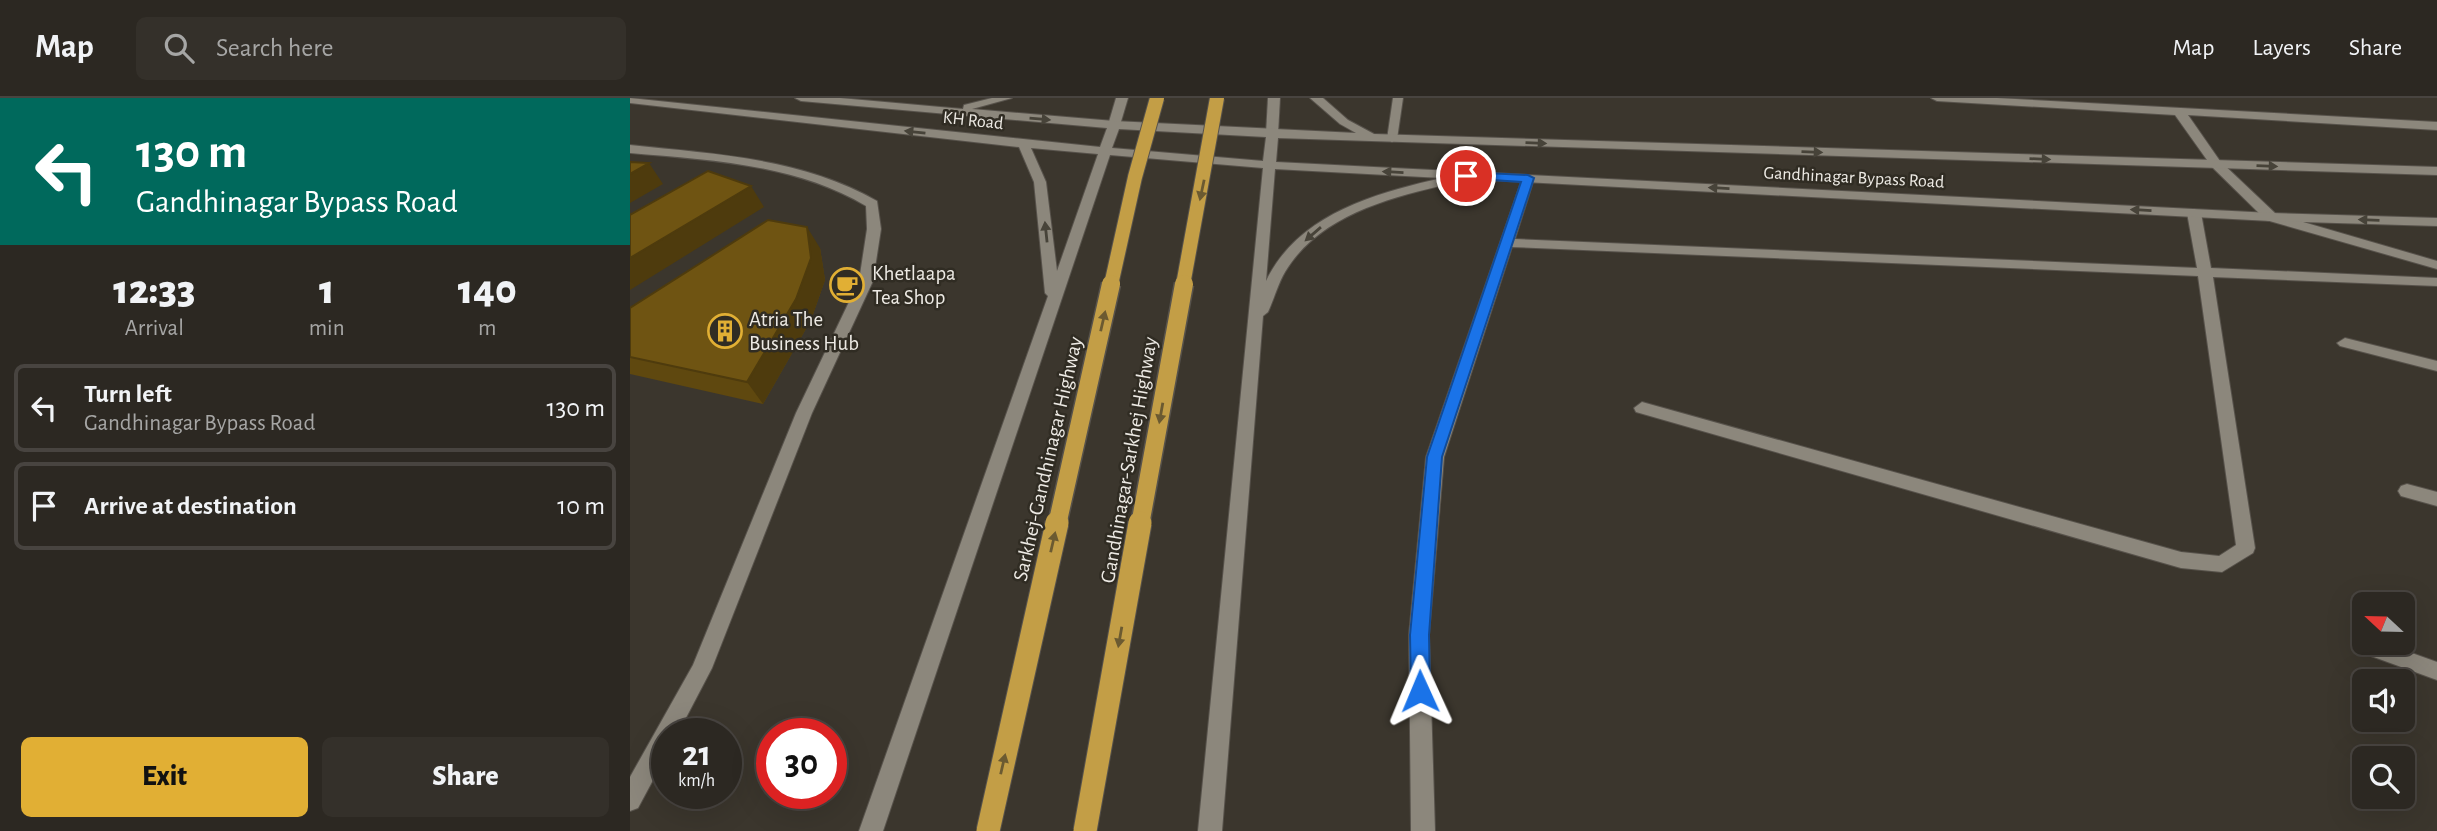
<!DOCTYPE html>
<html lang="en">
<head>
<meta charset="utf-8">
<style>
  body { margin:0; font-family:"Alegreya Sans",sans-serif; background:#34302a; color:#f1f3f6; height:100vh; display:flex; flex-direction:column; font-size:26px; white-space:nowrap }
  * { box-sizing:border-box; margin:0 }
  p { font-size:23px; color:#a6a6a5 }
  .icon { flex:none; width:38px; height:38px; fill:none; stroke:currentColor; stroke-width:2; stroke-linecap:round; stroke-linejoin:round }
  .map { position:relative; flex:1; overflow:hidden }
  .details { display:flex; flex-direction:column; background:#2c2822; width:630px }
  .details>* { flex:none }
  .hud { background:#00695c; color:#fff; overflow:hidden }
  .needle { width:46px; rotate:292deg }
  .tools { position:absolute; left:1722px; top:494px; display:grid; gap:14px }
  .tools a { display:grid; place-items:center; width:63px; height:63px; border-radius:10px; background:#2c2822; box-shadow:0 7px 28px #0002,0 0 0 2px #484440; font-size:35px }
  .speed { position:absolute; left:21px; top:620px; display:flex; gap:14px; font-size:35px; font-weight:700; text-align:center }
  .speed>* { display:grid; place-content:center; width:91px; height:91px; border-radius:50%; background:#2c2822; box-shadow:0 7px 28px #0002,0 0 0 2px #484440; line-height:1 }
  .speed small { font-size:18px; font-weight:400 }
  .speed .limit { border:10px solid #d22; background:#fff; color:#111 }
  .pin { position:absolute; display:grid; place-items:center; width:60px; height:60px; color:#fff; margin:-30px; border:4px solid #fff; border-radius:50%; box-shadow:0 2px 7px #0007 }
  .me { position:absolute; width:77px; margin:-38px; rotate:359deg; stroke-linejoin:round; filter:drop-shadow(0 0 5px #0008) }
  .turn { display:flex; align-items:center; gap:24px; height:147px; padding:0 21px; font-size:32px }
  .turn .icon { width:91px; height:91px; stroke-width:2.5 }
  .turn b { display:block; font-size:49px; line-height:60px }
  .eta { display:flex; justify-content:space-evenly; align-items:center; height:119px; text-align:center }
  .eta b { font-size:42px; font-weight:800; line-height:49px }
  .cta { display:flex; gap:14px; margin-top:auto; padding:14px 21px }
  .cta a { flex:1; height:80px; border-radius:10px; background:#e1af34; color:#111; font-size:28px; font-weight:800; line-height:80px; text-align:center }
  .cta a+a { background:#34302a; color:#f1f3f6 }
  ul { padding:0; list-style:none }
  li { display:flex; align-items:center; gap:21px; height:88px; margin:0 14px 10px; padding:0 7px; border:4px solid #484440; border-radius:10px }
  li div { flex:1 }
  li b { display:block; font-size:26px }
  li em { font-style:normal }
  header { display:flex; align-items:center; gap:42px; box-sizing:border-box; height:98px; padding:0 35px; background:#2c2822; border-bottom:2px solid #484440 }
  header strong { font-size:33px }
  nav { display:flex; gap:38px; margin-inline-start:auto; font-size:24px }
  .search { width:490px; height:63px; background:#34302a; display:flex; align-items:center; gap:18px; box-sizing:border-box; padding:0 24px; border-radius:10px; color:#a6a6a5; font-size:26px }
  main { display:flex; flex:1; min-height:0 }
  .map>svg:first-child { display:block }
</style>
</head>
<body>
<header>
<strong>Map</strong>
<div class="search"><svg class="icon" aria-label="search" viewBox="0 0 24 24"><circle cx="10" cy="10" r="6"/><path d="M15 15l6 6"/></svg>Search here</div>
<nav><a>Map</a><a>Layers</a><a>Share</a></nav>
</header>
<main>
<section class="details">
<div class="hud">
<div class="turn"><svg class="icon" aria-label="left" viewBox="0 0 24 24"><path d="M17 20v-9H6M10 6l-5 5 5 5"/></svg><div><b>130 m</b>Gandhinagar Bypass Road</div></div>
</div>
<div class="eta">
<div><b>12:33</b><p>Arrival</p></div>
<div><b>1</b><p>min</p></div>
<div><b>140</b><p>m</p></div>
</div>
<ul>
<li><svg class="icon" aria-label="left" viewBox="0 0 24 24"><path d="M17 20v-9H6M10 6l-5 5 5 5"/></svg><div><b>Turn left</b><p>Gandhinagar Bypass Road</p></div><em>130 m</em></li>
<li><svg class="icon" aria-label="arrive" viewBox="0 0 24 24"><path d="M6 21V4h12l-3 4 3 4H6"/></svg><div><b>Arrive at destination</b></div><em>10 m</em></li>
</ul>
<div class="cta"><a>Exit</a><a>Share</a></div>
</section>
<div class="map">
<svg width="1807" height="733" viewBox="0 0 1807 733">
  <rect width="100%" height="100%" fill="#3b362d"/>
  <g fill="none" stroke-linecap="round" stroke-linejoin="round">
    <g stroke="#57524b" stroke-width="2">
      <path id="service" d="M763,0H773L767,41L762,44L757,41Z"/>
    </g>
    <g stroke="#57524b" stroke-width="2">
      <g id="minor">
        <path d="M1301,0H1367L1807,24V32L1558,17L1590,63L1646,116L1807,163V171L1636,122L1582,69L1545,17L1307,3Z"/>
        <path d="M0,47C84,56 172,60 247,103L251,131L243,183L182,315L82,570L48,635H37V656L8,710L0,713V679L63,567L166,315L229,183L237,131L236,108C165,66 80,62 0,55Z"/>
        <path d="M898,77L904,81L885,141L1567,170L1557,115L1564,111L1571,115L1581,170L1807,180V188L1583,179L1625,450L1623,455L1592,474L1551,470L1006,314L1004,310L1012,304L1551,454L1589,458L1606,447L1568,178L882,149L814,359L799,537L805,733H781L779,537L796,359L892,81Z"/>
        <path d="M1715,240L1807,263V273L1710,248L1707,245Z"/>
        <path d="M1777,386L1807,394V408L1771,398L1768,393L1771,388Z"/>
        <path d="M1751,544L1807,564V582L1741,558L1738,552L1741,546Z"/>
      </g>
    </g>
    <g stroke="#57524b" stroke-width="2">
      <g id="tertiary">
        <path d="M486,0H498L490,27L484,31L478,27Z"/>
        <path d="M638,0H650L648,36L642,40L636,36Z"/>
      </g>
    </g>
    <g stroke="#57524b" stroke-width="2">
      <path id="secondary" d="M0,0L470,49L477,30L171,3L165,0H210L333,11L334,7L362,0H382L342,11L484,23L726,35L710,26L680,0H693L718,22L744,36L1807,69V77L648,40L646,64L1641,115L1807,120V128L1641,123L817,80L820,83L818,86C760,100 689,117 655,174C648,186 644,201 638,214L633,218L592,733H568L633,70L480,57L253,733H229L418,198L415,195L404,84L389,49L0,5ZM489,31L636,39L633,63L482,50ZM401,50L468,56L427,173L416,84ZM645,71L812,80C746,95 668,116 636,183Z"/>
    </g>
    <use href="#service" fill="#8c877c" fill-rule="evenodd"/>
    <use href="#minor" fill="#8c877c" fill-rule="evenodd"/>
    <use href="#tertiary" fill="#8c877c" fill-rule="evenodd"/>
    <use href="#secondary" fill="#8c877c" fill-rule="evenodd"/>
    <g stroke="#57524b" stroke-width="16" stroke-linecap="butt">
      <g id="trunk-bridge-far2">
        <path d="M481,187L505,79L527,0"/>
        <path d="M553,187L587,0"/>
      </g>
    </g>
    <g stroke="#57524b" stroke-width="21" stroke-linecap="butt">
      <g id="trunk-bridge-far1">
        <path d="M427,427L481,186"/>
        <path d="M510,427L554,186"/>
      </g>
    </g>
    <g stroke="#57524b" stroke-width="25" stroke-linecap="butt">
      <g id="trunk-bridge">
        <path d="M358,733L427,425"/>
        <path d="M455,733L510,425"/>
      </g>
    </g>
    <use href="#trunk-bridge-far2" stroke="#c39e46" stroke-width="14"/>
    <use href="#trunk-bridge-far1" stroke="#c39e46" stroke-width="18"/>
    <use href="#trunk-bridge" stroke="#c39e46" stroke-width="23"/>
  </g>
  <path fill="#5f480f" d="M190,150L195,182L181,222L133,306L0,276V210Z"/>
  <g fill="#4e3b0d">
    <path d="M19,65L33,86L0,105V76Z"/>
    <path d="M121,88L134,109L0,192V160Z"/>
    <path d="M177,129L190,150L195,182L181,222L133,306L117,284Z"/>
  </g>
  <g fill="#6f5412" stroke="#4e3b0d" stroke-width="2">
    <path d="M0,64L19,65L0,76Z"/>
    <path d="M78,73L121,88L0,160V117Z"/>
    <path d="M138,122L177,129L181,160L166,201L117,284L0,259V210Z"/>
  </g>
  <defs><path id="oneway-solid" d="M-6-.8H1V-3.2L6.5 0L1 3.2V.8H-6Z" transform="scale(1.75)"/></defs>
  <g fill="#474339">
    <use href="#oneway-solid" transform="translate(410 21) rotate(5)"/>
    <use href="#oneway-solid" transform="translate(285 34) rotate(-174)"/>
    <use href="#oneway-solid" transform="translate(906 45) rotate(2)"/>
    <use href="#oneway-solid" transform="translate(1182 54) rotate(2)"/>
    <use href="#oneway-solid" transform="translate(1410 61) rotate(2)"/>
    <use href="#oneway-solid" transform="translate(1637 68) rotate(2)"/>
    <use href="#oneway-solid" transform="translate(763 74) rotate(-177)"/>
    <use href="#oneway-solid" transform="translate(1089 90) rotate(-177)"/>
    <use href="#oneway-solid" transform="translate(1511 112) rotate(-177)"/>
    <use href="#oneway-solid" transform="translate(1739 122) rotate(-178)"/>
    <use href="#oneway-solid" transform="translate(416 134) rotate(-96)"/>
    <use href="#oneway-solid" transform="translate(683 136) rotate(139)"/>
  </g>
  <g fill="#6b5a31">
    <use href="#oneway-solid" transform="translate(572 92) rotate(102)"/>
    <use href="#oneway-solid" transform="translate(473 223) rotate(-77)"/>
    <use href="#oneway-solid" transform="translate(531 315) rotate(100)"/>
    <use href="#oneway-solid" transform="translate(423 444) rotate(-77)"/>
    <use href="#oneway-solid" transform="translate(490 539) rotate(100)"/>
    <use href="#oneway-solid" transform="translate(373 666) rotate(-77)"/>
  </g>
  <path fill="#1a73e8" stroke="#114b97" stroke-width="2" d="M836,74L898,77L904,80L812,359L799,537L800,593L797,599L790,602L784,599L781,593L780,537L797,359L891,84L832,80V75Z"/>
  <defs>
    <g id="cafe-ring" transform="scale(1.75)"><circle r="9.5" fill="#302c23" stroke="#e1af34" stroke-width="1.5"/><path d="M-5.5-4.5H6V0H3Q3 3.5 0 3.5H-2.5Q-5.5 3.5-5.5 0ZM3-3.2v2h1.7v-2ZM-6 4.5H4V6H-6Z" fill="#e1af34"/></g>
    <g id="building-ring" transform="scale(1.75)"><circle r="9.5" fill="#302c23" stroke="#e1af34" stroke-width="1.5"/><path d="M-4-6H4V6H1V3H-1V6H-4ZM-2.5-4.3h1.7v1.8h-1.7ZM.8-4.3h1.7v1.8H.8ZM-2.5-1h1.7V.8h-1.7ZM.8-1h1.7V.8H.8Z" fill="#e1af34"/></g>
  </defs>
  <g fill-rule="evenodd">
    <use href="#cafe-ring" x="217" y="187"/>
    <use href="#building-ring" x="95" y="233"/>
  </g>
  <g text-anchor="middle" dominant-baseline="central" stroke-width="5" stroke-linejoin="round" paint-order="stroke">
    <g font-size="18" fill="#edeae4" stroke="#302c23">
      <text transform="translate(343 23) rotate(6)">KH Road</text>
      <text transform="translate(1224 80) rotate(3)">Gandhinagar Bypass Road</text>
    </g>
    <g font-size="21" fill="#edeae4" stroke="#302c23" text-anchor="start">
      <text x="242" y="175">Khetlaapa<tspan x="242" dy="24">Tea Shop</tspan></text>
      <text x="119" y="221">Atria The<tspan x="119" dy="24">Business Hub</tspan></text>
    </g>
    <g font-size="21" fill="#edeae4" stroke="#302c23">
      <text transform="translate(418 361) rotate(-77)">Sarkhej-Gandhinagar Highway</text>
      <text transform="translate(499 362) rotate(-80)">Gandhinagar-Sarkhej Highway</text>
    </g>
  </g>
</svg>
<div class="tools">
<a><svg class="needle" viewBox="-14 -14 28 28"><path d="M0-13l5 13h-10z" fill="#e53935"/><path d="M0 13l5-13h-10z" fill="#a6a6a5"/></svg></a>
<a><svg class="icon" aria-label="sound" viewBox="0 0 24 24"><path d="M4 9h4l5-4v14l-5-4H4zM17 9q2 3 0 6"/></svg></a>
<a><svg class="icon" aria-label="search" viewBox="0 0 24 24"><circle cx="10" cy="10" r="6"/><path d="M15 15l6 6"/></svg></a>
</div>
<div class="speed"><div>21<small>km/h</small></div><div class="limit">30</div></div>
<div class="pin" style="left:836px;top:78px;background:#d93025"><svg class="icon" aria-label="arrive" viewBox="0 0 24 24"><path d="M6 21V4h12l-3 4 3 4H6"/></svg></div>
<svg class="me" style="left:790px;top:593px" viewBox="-20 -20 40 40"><path d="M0-17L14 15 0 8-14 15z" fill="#1a73e8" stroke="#fff" stroke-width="4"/></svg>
</div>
</main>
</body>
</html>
